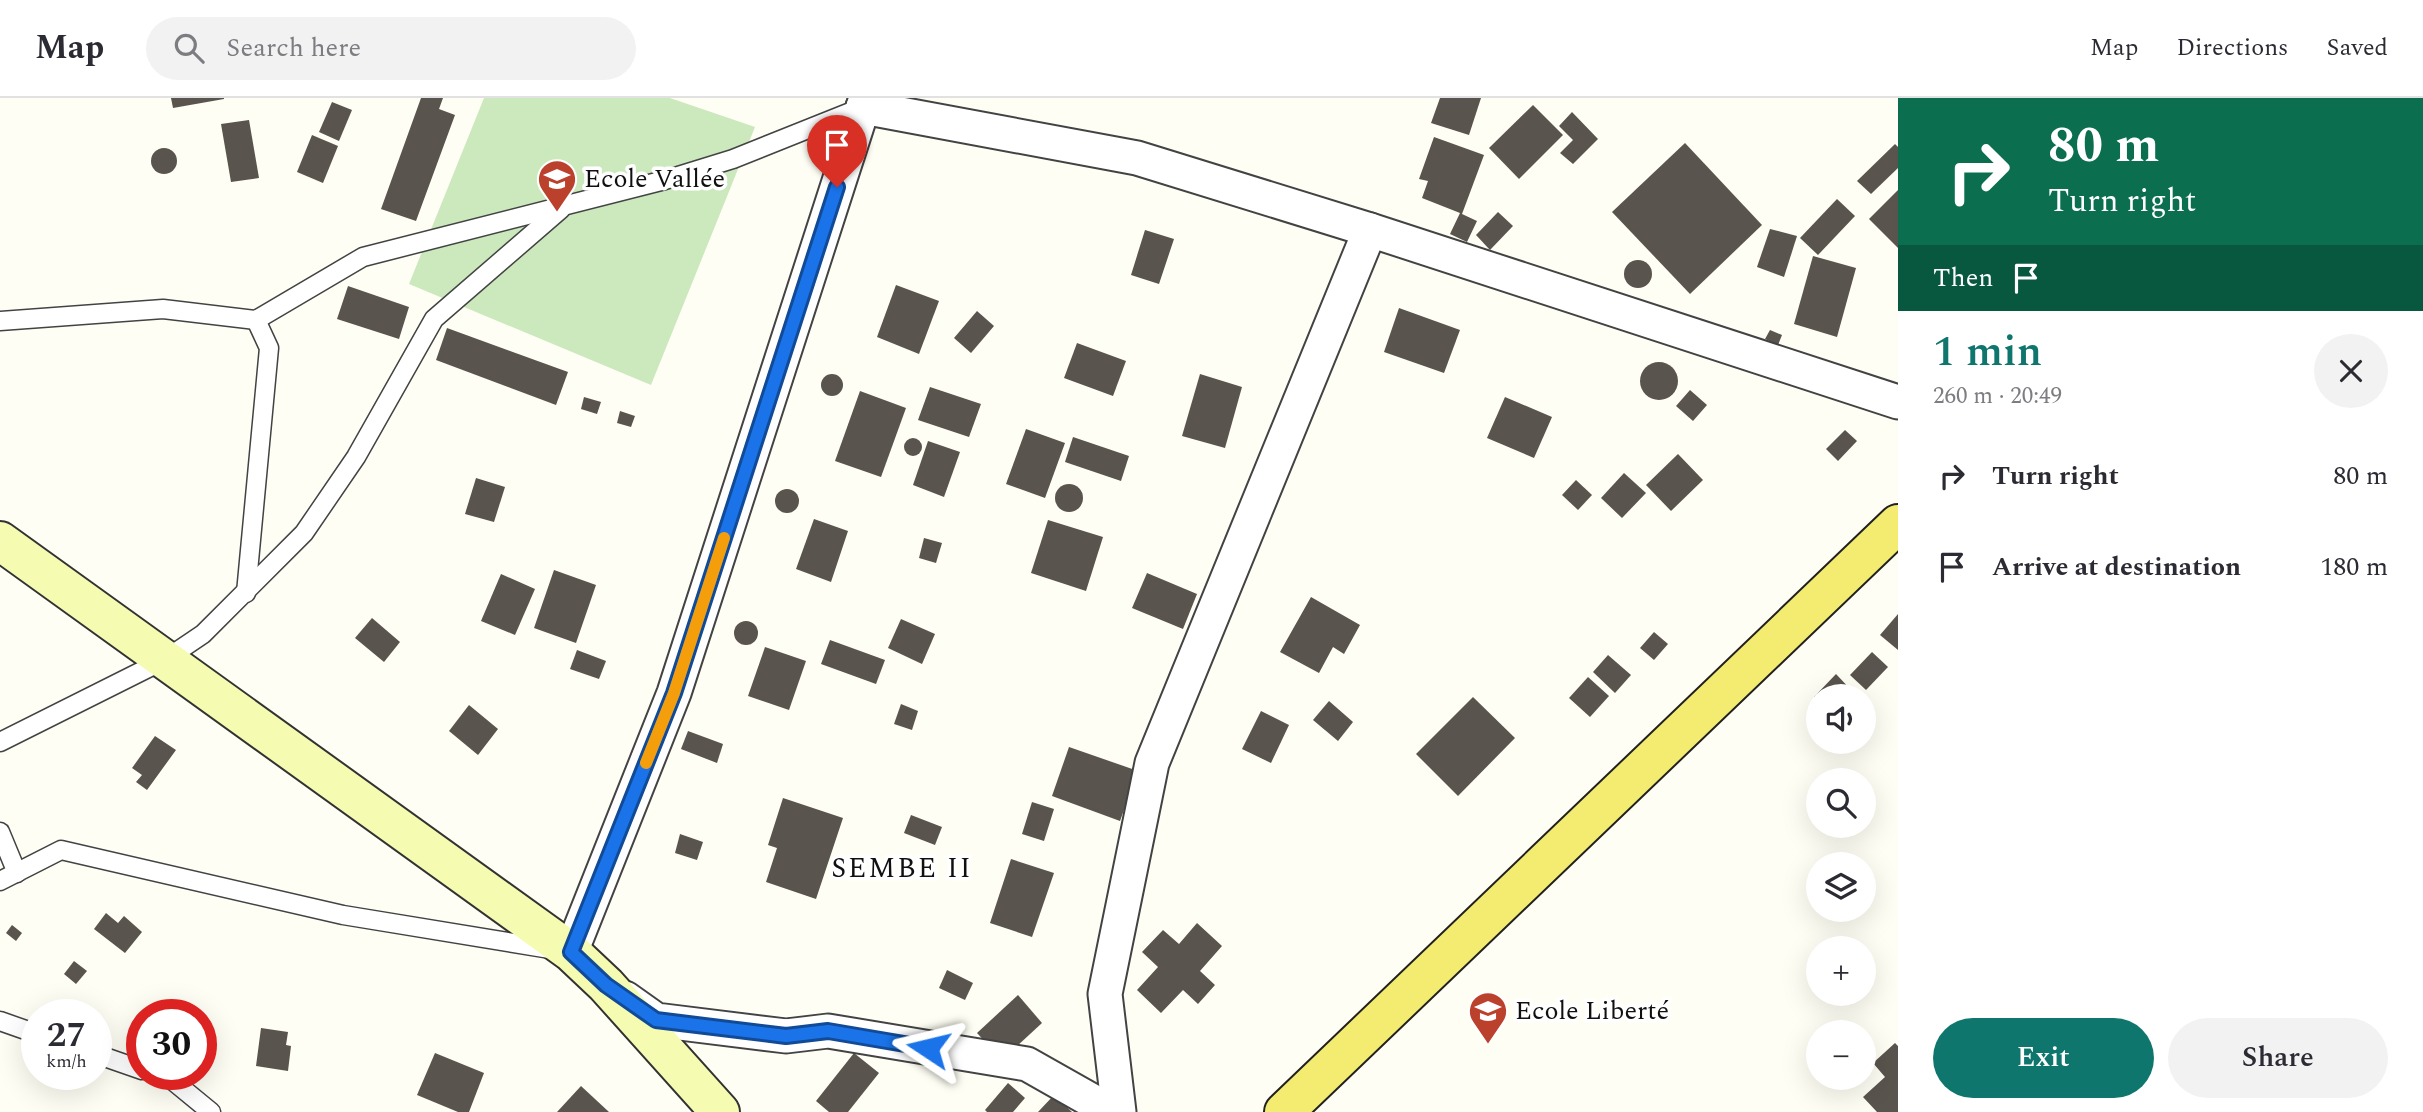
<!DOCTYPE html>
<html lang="en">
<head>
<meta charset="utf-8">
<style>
  body { margin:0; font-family:Spectral,serif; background:#f2f2f3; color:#2b2b33; height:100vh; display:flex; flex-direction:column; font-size:26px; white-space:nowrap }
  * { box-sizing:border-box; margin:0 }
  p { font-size:23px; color:#7c7c81 }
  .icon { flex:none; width:38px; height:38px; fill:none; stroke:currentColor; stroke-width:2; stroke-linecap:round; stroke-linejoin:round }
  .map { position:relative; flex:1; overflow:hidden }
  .side { display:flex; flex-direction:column; background:#fff; width:525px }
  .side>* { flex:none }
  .guide { background:#0b6e4f; color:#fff; overflow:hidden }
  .controls { position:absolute; left:1806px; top:586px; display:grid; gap:14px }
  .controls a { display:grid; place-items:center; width:70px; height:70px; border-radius:50%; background:#fff; box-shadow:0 7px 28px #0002; font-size:35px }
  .speed { position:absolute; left:21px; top:901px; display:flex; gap:14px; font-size:35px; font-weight:700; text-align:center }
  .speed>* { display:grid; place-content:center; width:91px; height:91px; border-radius:50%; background:#fff; box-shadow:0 7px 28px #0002; line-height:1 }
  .speed small { font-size:18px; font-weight:400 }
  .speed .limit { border:10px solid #d22; background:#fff; color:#111 }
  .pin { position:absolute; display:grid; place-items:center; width:60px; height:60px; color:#fff; margin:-72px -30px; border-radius:50% 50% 50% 0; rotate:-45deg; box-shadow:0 0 7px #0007 }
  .pin .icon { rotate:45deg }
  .me { position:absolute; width:77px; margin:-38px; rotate:280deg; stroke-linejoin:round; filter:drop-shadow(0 0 5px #0008) }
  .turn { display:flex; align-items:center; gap:24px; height:147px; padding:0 35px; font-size:32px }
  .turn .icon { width:91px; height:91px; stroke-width:2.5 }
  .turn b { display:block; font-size:49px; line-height:60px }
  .then { display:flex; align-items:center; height:66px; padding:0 35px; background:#0003; gap:14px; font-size:26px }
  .round { display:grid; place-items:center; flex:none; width:74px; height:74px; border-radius:37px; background:#f2f2f3 }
  .head { display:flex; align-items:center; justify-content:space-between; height:119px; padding:0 35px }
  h1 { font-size:42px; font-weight:600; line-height:52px; color:#0f766e }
  .primary-button { display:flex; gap:14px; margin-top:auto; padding:14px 35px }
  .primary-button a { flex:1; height:80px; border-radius:42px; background:#0f766e; color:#fff; font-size:28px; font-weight:600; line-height:80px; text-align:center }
  .primary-button a+a { background:#f2f2f3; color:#2b2b33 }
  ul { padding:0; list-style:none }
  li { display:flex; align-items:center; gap:21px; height:91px; padding:0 35px }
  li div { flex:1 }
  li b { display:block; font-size:26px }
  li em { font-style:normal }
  header { display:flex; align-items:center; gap:42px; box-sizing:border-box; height:98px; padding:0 35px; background:#fff; border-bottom:2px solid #e1e1e2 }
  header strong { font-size:33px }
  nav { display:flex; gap:38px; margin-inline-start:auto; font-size:24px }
  .search { width:490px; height:63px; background:#f2f2f3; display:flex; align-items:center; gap:18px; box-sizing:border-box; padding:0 24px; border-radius:38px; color:#7c7c81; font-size:26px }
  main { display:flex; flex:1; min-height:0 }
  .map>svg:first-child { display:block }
</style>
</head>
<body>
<header>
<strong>Map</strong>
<div class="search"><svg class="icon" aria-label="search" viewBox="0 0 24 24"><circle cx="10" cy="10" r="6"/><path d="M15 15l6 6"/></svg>Search here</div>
<nav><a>Map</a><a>Directions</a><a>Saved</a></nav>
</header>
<main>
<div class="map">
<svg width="1898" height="1014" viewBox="0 0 1898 1014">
  <rect width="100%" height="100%" fill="#fffef4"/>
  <path fill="#cce9be" d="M484,0H670L755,29L651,287L409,186Z"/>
  <g fill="#59544d">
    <path d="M171,0H224V1L173,10Z"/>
    <path d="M421,0H443L439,11L455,17L416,123L381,111Z"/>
    <path d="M1440,0H1481L1469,37L1431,25Z"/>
    <path d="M332,4L352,12L339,43L319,34Z"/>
    <path d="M1533,7L1563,37L1519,81L1489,50Z"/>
    <path d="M1572,14L1598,41L1573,66L1560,55L1573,42L1559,28Z"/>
    <path d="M249,22L259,80L231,84L221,26Z"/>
    <path d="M312,37L338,48L323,85L297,74Z"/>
    <path d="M1434,39L1484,57L1462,116L1477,123L1467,144L1450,136L1460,115L1422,100L1428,83L1419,81Z"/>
    <path d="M1685,45L1762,127L1690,196L1612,114Z"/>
    <path d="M1895,46L1898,49V70L1871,96L1857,83Z"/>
    <circle cx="164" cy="63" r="13"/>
    <path d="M1898,92V150L1869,121Z"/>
    <path d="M1837,101L1855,118L1818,157L1800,140Z"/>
    <path d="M1498,114L1513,128L1490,152L1476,137Z"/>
    <path d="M1770,131L1797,138L1784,179L1757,169Z"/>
    <path d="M1145,132L1174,141L1159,186L1131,177Z"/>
    <path d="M1813,158L1856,170L1837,239L1794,226Z"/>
    <circle cx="1638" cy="176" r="14"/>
    <path d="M896,187L939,203L919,256L877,239Z"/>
    <path d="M348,188L409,209L399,241L337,221Z"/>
    <path d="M1399,210L1460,232L1444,275L1384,254Z"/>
    <path d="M977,213L994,228L971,255L954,240Z"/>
    <path d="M447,230L568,274L556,307L436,262Z"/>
    <path d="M1770,232L1782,237L1778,247L1765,241Z"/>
    <path d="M1077,245L1126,263L1113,298L1064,280Z"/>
    <circle cx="1659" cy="283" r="19"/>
    <circle cx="832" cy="287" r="11"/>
    <path d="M1200,276L1242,289L1225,350L1182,338Z"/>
    <path d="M930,289L981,306L969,339L918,322Z"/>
    <path d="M1690,292L1707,307L1693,323L1676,308Z"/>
    <path d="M860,293L906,310L881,379L835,363Z"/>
    <path d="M584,299L601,304L597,316L581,311Z"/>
    <path d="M1505,299L1552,319L1534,360L1487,340Z"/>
    <path d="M620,313L635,318L631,329L617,325Z"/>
    <path d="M1026,331L1065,345L1045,400L1006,386Z"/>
    <path d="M1845,332L1857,343L1838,363L1826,351Z"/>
    <path d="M1073,339L1129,358L1121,383L1065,364Z"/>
    <circle cx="913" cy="349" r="9"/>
    <path d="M928,343L960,354L944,399L913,387Z"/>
    <path d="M1678,356L1703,382L1671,413L1646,387Z"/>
    <path d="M1624,375L1646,395L1622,420L1601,400Z"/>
    <path d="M476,380L505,389L494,424L465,416Z"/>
    <path d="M1576,382L1592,397L1578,412L1562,397Z"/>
    <circle cx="1069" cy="400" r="14"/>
    <circle cx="787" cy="403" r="12"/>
    <path d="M814,421L848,433L831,484L796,471Z"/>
    <path d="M1048,422L1103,439L1086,493L1031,475Z"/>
    <path d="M924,440L942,445L936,465L919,460Z"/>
    <path d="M554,472L596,487L576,545L534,530Z"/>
    <path d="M1147,475L1197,496L1183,531L1132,510Z"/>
    <path d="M501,476L535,491L515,537L481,523Z"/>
    <path d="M1311,499L1360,527L1344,556L1333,549L1319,575L1280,554Z"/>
    <path d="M1898,516V552L1880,537Z"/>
    <path d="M372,520L400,544L384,564L355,540Z"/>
    <path d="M901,521L935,536L922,566L888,550Z"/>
    <circle cx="746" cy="535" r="12"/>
    <path d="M1654,534L1668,546L1654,562L1640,550Z"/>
    <path d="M830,542L885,562L876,586L821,566Z"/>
    <path d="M765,549L806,563L789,612L748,598Z"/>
    <path d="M577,552L606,563L599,581L570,571Z"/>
    <path d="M1872,554L1888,569L1866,592L1850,577Z"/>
    <path d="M1608,557L1631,577L1615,595L1593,574Z"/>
    <path d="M1836,576L1853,594L1848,598H1818V603L1814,599Z"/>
    <path d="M1588,579L1609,598L1590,619L1569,600Z"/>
    <path d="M1473,599L1515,640L1458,698L1416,656Z"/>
    <path d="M1329,603L1353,624L1338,643L1313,622Z"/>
    <path d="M901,606L918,613L912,632L894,626Z"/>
    <path d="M469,607L498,631L478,657L449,633Z"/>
    <path d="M1261,613L1289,627L1271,665L1242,651Z"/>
    <path d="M688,633L723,646L717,665L681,651Z"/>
    <path d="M155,638L176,652L147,692L136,684L142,677L132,670Z"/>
    <path d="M1069,649L1138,673L1120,723L1052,698Z"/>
    <path d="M783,700L843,720L816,801L766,784L777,750L768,747Z"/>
    <path d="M1032,704L1054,711L1044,743L1022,736Z"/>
    <path d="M911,717L942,729L935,747L904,735Z"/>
    <path d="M680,736L703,744L697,762L675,755Z"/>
    <path d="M1011,761L1054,775L1032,839L990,825Z"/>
    <path d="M106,815L118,825L124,818L142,834L125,855L94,831Z"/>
    <path d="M1197,825L1222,848L1200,873L1215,887L1198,906L1183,892L1161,915L1137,892L1158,869L1142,854L1163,832L1179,846Z"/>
    <path d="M12,827L22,835L16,843L6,835Z"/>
    <path d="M74,863L87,873L76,886L64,876Z"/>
    <path d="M947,872L973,885L965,902L939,890Z"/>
    <path d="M1018,897L1042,925L1002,962L977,935Z"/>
    <path d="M261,930L288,934L286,947L291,948L288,973L256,968Z"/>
    <path d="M1895,945L1898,948V1014H1877L1863,999L1885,979L1873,965Z"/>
    <path d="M435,955L484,975L469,1014H458L417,997Z"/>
    <path d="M854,955L879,975L848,1014H829L816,1003Z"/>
    <path d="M1008,985L1025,1000L1013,1014H987L985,1012Z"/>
    <path d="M581,988L609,1014H557Z"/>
    <path d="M1054,997L1072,1014H1038Z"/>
  </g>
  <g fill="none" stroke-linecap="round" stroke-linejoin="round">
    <g stroke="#434343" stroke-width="21">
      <g id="lane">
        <path d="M0,223L163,211L256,222L363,159L665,82L733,61L863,9"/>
        <path d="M246,495L269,250L256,222"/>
        <path d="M0,644L166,561L203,536L304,435L356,359L434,221L561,111"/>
        <path d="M0,734L17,775"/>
        <path d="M0,783L61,752L343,817L550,851"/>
        <path d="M0,923L37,936"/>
        <path d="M96,956L142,972"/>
        <path d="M155,976L172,982L211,1014"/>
      </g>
    </g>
    <g stroke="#434343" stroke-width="37">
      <g id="street">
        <path d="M863,9L1137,60L1370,132L1898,304"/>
        <path d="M571,854L674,595L866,0"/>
        <path d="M625,900L656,922L786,938L828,933L1027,966L1112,1014"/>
        <path d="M1119,1014L1105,896L1152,665L1370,132"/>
      </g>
    </g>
    <g stroke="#323232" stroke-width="42">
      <path id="secondary" d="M0,443L571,854L606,887L720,1014"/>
    </g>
    <g stroke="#212121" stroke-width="42">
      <path id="primary" d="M1284,1014L1898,426"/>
    </g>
    <use href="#lane" stroke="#fff" stroke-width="18"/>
    <use href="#street" stroke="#fff" stroke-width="33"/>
    <use href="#secondary" stroke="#f6fbb2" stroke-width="38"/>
    <use href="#primary" stroke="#f3ec70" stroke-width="38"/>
  </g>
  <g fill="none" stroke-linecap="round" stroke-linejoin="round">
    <g stroke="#114b97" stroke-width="18">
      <path id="route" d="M837,89L674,595L571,854L606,887L656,922L786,938L828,933L928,950"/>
    </g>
    <use href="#route" stroke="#1a73e8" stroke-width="12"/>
    <path stroke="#f59e0b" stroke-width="12" d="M646,665L674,595L724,440"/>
  </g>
  <defs>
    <g id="school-pin" transform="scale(2.0125)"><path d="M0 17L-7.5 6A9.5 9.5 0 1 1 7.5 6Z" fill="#bc412d" stroke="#fff"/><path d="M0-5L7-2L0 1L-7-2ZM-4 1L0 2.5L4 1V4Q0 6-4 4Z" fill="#fff"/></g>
  </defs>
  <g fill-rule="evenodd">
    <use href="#school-pin" x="557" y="81"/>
    <use href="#school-pin" x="1488" y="913"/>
  </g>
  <g text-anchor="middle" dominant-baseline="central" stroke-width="7" stroke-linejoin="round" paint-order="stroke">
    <g font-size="26" fill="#101010" stroke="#fff" text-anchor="start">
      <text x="584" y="81">Ecole Vallée</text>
      <text x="1515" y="913">Ecole Liberté</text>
    </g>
    <g font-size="28" letter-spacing="2" fill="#101010" stroke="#fff">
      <text x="902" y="770">SEMBE II</text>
    </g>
  </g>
</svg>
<div class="controls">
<a><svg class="icon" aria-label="sound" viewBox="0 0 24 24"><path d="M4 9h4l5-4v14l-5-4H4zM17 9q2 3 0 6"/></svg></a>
<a><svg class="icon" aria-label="search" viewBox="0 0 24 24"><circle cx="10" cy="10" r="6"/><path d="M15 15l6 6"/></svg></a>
<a><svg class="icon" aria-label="layers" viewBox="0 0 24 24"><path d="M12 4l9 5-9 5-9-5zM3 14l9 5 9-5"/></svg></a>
<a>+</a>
<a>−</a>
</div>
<div class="speed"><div>27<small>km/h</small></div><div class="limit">30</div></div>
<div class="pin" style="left:837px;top:89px;background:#d93025"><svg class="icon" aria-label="arrive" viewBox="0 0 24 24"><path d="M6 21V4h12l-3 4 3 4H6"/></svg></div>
<svg class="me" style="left:928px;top:950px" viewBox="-20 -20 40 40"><path d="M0-17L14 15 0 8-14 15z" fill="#1a73e8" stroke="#fff" stroke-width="4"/></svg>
</div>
<section class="side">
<div class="guide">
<div class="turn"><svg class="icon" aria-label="right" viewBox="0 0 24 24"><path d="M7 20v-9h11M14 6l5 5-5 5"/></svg><div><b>80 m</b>Turn right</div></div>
<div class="then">Then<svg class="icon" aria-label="arrive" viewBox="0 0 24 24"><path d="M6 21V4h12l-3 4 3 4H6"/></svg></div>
</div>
<div class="head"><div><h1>1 min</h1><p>260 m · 20:49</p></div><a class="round"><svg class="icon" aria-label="close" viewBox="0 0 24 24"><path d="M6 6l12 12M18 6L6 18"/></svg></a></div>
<ul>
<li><svg class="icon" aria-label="right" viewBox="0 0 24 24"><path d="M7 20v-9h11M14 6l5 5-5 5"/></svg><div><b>Turn right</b></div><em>80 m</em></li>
<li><svg class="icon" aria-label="arrive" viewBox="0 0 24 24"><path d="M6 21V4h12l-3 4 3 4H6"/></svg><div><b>Arrive at destination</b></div><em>180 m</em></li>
</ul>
<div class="primary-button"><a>Exit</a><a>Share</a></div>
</section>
</main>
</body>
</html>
